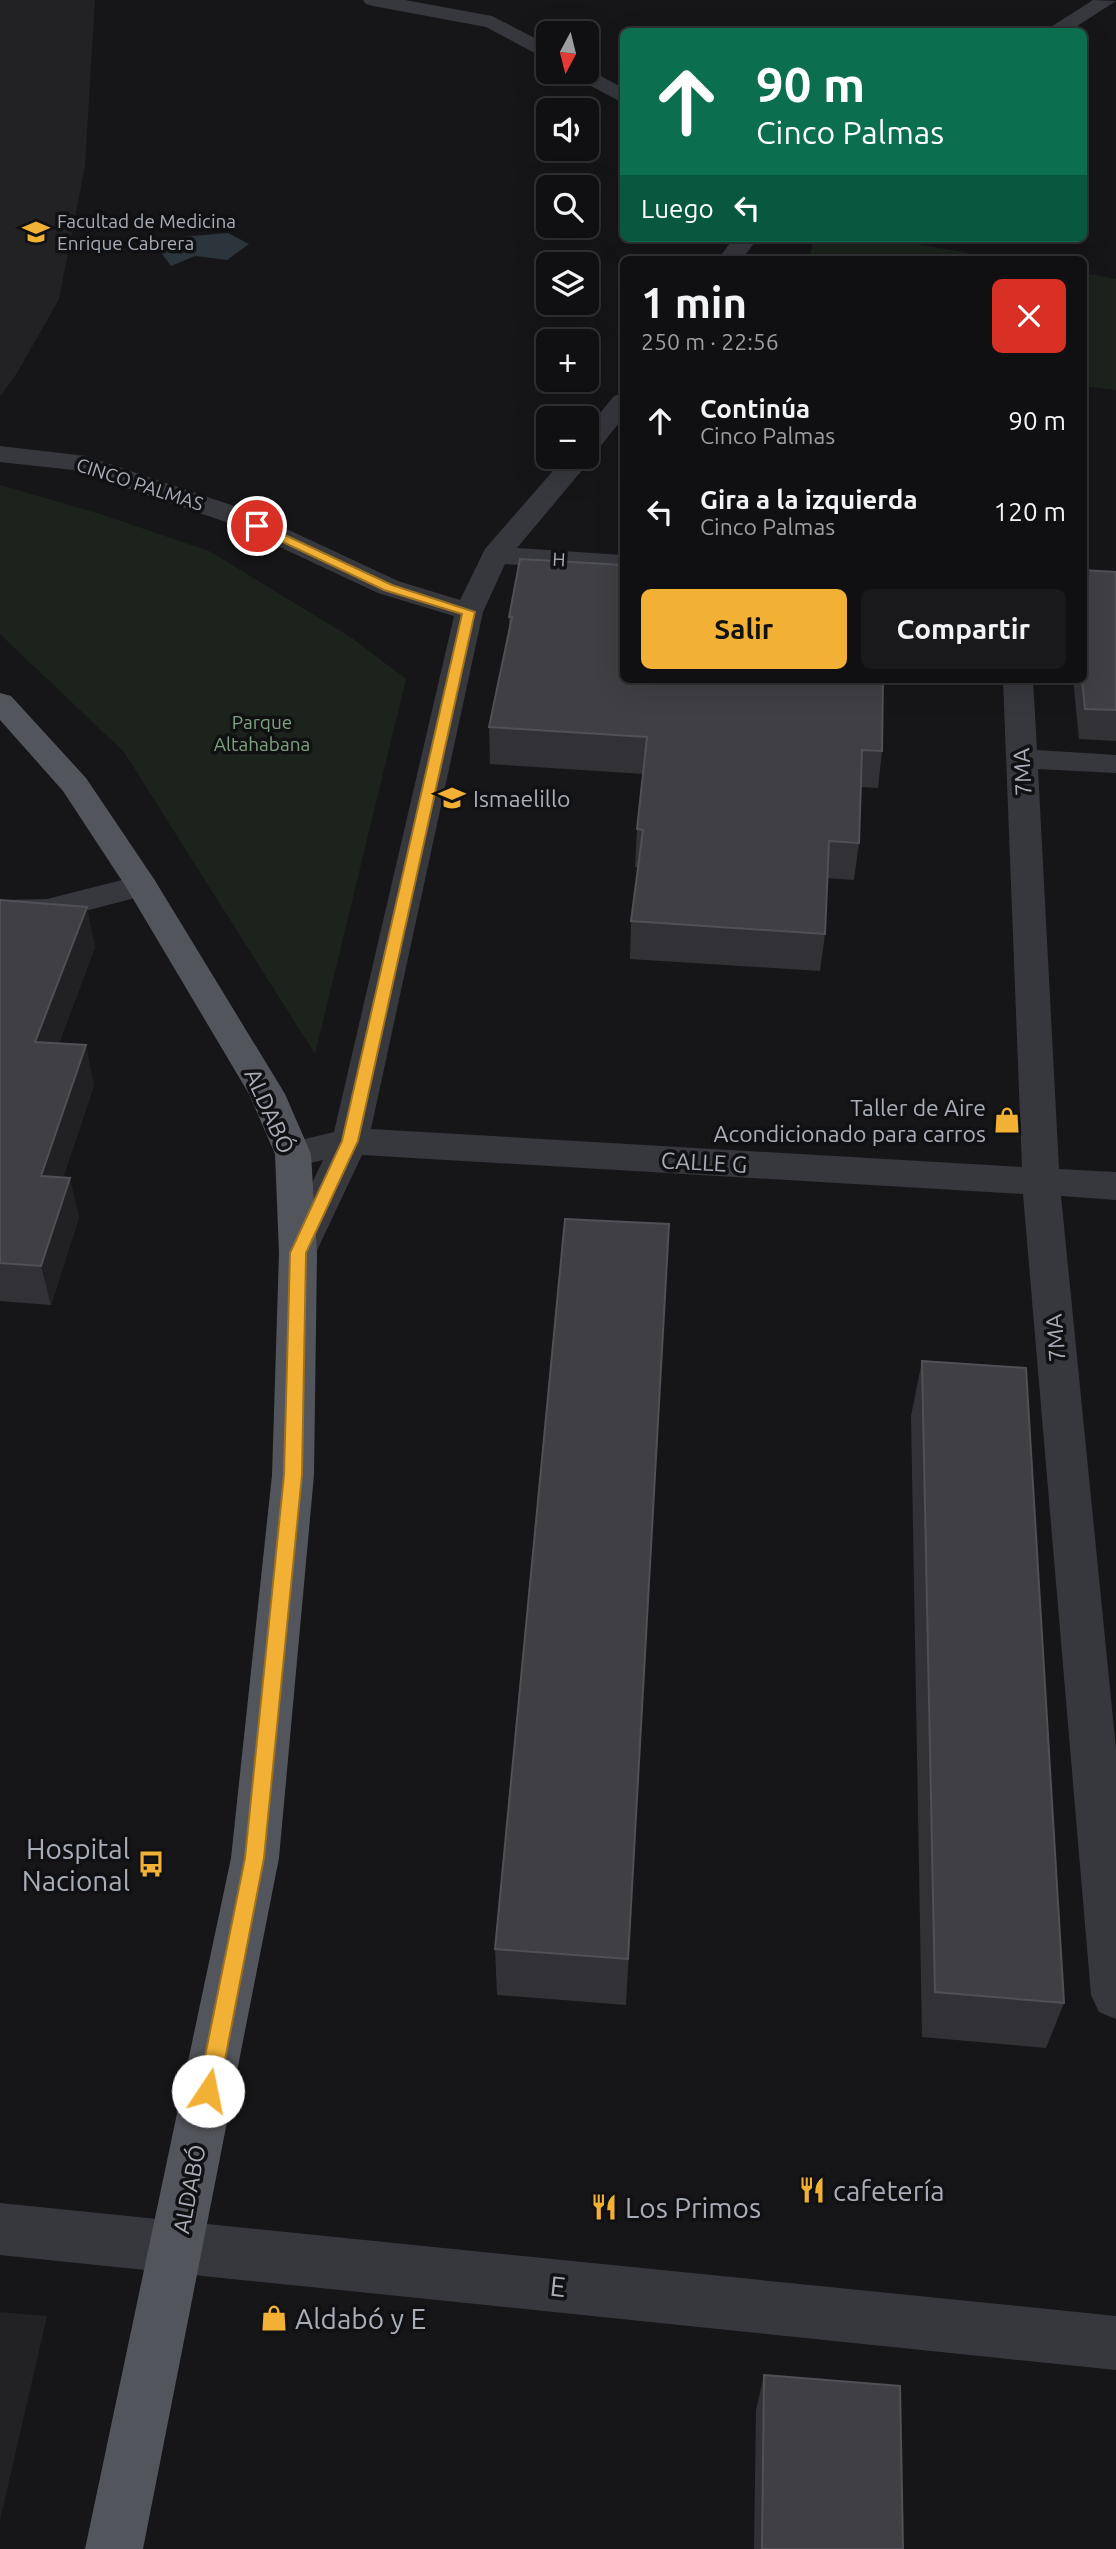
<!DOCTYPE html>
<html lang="es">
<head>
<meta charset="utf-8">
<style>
  body { margin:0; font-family:Ubuntu,sans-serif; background:#19191b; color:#f1f3f6; height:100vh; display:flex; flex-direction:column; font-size:26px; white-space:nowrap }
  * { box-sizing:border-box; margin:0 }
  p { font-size:23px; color:#9c9d9f }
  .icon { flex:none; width:38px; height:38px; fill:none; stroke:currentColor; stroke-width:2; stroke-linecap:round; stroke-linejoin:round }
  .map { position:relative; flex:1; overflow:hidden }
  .drawer { position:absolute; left:620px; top:256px; width:467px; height:427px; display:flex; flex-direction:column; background:#101012; border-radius:10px; box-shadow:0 7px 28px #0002,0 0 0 2px #303032 }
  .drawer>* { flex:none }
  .banner { position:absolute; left:620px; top:28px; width:467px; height:214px; border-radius:10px; box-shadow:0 7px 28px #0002,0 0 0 2px #303032; background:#0b6e4f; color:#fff; overflow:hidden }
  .needle { width:46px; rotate:187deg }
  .fabs { position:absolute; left:536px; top:21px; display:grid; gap:14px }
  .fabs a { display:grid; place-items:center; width:63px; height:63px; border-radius:10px; background:#101012; box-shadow:0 7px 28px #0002,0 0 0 2px #303032; font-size:35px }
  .pin { position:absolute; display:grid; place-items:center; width:60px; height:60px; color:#fff; margin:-30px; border:4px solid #fff; border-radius:50%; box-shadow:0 2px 7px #0007 }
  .me { position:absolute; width:77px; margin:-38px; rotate:11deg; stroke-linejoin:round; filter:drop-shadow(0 0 5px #0008) }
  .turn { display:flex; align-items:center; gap:24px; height:147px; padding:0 21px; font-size:32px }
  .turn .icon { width:91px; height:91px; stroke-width:2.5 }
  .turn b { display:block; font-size:49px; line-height:60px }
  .then { display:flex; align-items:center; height:66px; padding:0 21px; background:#0003; gap:14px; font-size:26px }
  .round { display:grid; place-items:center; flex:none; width:74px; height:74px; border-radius:10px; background:#19191b }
  .headline { display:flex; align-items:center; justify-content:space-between; height:119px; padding:0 21px }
  h1 { font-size:42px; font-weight:700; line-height:52px }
  .primary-button { display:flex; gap:14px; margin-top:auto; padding:14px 21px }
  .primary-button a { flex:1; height:80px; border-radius:10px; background:#f2b134; color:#111; font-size:28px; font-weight:700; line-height:80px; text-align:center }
  .primary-button a+a { background:#19191b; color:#f1f3f6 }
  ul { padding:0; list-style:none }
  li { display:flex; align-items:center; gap:21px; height:91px; padding:0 21px }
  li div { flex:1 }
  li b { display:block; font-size:26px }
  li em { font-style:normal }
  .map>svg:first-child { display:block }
</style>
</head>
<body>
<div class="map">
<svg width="1116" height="2549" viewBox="0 0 1116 2549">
  <rect width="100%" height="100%" fill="#161618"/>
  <g fill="#222225">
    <path d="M0,0H95L85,166L59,299L17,373L0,396Z"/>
    <path d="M0,2312L47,2316L0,2520Z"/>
  </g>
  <g fill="#1c231d">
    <path d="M813,238H884L1002,259H810Z"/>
    <path d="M1083,273L1116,279V390L1083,386Z"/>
    <path d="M0,485L100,514L209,551L352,638L406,679L315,1054L124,752L0,634Z"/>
  </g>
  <path fill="#2c353c" d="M228,233L249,244L227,260L195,256L171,266L157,247L181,237Z"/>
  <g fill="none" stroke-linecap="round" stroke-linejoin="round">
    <g fill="#37383d" fill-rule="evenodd">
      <path d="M363,0H405L492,16L548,45V60L486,27L373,6L366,4Z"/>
      <path d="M1093,0L1116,1L1068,32H1043Z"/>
      <path d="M586,68L623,88V103L572,76L569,72H586Z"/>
      <path d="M734,238H758L742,259H718Z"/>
      <path d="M623,393V418L595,453L590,454L592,457L588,463L517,548L623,555V571L505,564L483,612L371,1129L1022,1167L1003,679H1033L1037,750L1116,755V773L1038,769L1059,1169L1116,1172V1200L1061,1196L1116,1749V2019L1099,2012L1091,1995L1023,1194L362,1155L311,1263L298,1267L285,1263L279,1253L323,1160L293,1167L280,1163L275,1154L280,1145L334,1132L454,616L378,593L226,522L73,470L0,462V446L86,456L246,510L398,581L460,600L485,549L565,457H586V430L614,396Z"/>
      <path d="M142,875L154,879L158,886L154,893L47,921L0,922V900L47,899Z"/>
      <path d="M0,2203L1116,2316V2370L0,2255Z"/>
    </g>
    <path fill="#53555c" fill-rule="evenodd" d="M0,693L11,696L86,778L154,879L285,1094L311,1154L317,1253L314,1475L279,1858L143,2549H85L231,1858L272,1475L279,1253L275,1154L249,1094L126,887L63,791L0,720Z"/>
  </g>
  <g fill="#323236">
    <path d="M520,559L623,679L882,751L878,788L860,787L859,843L854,880L827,878L825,934L820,971L630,959L631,921L638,867H635L637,829L643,774L490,764L489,727L509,632V617Z"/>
    <path d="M1116,572V741L1079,739L1073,679H1083Z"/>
    <path d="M0,900L95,947L59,1043L94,1085L63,1177L79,1217L51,1305L0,1301Z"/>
    <path d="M669,1224L626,2005L497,1995L495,1949Z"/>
    <path d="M922,1361L1064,2003L1046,2048L922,2037L911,1416Z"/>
    <path d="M764,2375L903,2549H754L756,2410Z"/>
  </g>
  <g fill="#212124">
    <path d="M87,907L95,947L45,1081L35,1042Z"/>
    <path d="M86,1045L94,1085L50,1215L41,1176Z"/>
    <path d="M70,1178L79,1217L51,1305L41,1266Z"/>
  </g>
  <g fill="#3f3f44" stroke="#4f5156" stroke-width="2">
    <path d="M520,559L623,565V679H883L882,751L862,750L859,843L829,841L825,934L631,921L643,830L637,829L647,737L489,727L512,617H509Z"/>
    <path d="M1083,570L1116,572V710L1085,709L1082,679H1083Z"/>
    <path d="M0,900L87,907L35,1042L86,1045L41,1176L70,1178L41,1266L0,1263Z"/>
    <path d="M565,1219L669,1224L628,1959L495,1949Z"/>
    <path d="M922,1361L1026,1368L1064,2003L935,1992Z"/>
    <path d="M764,2375L900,2386L903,2549H762Z"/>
  </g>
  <path fill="#f2b134" stroke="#9d7322" stroke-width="2" d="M257,522L392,585L475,612L358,1141L306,1253L302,1475L264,1858L219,2091L215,2099L208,2102L201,2099L198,2091L245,1858L284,1475L290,1253L342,1141L462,614L384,590L253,528L252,526Z"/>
  <defs>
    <g id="university-bare" transform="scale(2.1)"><path d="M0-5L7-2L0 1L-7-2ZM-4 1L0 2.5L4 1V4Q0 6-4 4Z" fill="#f2b134" stroke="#111113" stroke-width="2.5" paint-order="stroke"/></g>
    <g id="school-bare" transform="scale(2.1)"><path d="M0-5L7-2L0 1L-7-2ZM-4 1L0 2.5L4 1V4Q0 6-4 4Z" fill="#f2b134" stroke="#111113" stroke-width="2.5" paint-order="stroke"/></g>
    <g id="shop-bare" transform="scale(2.1)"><path d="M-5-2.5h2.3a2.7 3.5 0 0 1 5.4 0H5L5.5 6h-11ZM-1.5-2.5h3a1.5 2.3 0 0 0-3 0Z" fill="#f2b134" stroke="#111113" stroke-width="2.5" paint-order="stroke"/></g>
    <g id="bus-bare" transform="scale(2.1)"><path d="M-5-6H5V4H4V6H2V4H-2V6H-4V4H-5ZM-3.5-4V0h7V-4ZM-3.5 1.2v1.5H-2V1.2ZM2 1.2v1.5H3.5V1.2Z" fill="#f2b134" stroke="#111113" stroke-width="2.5" paint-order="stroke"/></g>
    <g id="restaurant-bare" transform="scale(2.1)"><path d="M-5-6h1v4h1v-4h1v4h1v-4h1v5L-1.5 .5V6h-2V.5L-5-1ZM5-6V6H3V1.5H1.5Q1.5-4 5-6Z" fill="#f2b134" stroke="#111113" stroke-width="2.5" paint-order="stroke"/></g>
  </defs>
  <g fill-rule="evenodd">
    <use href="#university-bare" x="36" y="232"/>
    <use href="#school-bare" x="452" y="798"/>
    <use href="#shop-bare" x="1007" y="1120"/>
    <use href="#bus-bare" x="151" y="1864"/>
    <use href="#restaurant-bare" x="812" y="2190"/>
    <use href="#restaurant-bare" x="604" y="2207"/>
    <use href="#shop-bare" x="274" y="2318"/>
  </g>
  <g text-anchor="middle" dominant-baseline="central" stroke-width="7" stroke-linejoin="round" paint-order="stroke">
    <g font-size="19" fill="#a8adb8" stroke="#111113" text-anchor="start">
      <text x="57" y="221">Facultad de Medicina<tspan x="57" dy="22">Enrique Cabrera</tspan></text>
    </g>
    <g font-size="19" fill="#a8adb8" stroke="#111113">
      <text transform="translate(140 484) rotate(18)">CINCO PALMAS</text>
      <text transform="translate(559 559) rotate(3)">H</text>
    </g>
    <g font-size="19" fill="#7fa381" stroke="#111113">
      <text x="262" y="722">Parque<tspan x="262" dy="22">Altahabana</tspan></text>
    </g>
    <g font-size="23" fill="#a8adb8" stroke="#111113">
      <text transform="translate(1022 772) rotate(-93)">7MA</text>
      <text transform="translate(270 1111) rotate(66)">ALDABÓ</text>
      <text transform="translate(704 1162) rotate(3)">CALLE G</text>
      <text transform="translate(1055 1338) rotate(-95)">7MA</text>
      <text transform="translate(189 2189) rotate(-79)">ALDABÓ</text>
    </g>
    <g font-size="23" fill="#a8adb8" stroke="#111113" text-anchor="start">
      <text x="473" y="798">Ismaelillo</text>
      <text x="986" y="1107" text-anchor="end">Taller de Aire<tspan x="986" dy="26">Acondicionado para carros</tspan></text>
    </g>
    <g font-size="28" fill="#a8adb8" stroke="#111113" text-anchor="start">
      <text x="130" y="1848" text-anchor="end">Hospital<tspan x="130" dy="32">Nacional</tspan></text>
      <text x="833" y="2190">cafetería</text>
      <text x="625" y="2207">Los Primos</text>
      <text x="295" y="2318">Aldabó y E</text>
    </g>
    <g font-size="28" fill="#a8adb8" stroke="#111113">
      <text transform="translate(558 2286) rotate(6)">E</text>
    </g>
  </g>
</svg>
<div class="fabs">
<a><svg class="needle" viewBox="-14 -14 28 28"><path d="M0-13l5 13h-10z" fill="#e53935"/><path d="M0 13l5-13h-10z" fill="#9c9d9f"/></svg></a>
<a><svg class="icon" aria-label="sound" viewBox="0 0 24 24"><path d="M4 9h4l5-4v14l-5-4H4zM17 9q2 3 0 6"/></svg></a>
<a><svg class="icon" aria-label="search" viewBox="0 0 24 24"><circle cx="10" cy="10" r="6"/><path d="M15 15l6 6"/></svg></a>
<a><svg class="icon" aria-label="layers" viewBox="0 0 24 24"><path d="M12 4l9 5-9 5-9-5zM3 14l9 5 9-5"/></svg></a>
<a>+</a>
<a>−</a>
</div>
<div class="pin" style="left:257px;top:526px;background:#d93025"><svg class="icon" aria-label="arrive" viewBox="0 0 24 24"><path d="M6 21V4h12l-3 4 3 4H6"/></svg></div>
<svg class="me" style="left:208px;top:2091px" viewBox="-20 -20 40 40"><circle r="19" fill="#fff"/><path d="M0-13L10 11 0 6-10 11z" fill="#f2b134"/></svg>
<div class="banner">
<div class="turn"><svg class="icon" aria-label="ahead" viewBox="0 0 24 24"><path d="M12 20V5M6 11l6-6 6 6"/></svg><div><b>90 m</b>Cinco Palmas</div></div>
<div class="then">Luego<svg class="icon" aria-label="left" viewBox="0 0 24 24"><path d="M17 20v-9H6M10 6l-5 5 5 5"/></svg></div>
</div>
<section class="drawer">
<div class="headline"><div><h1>1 min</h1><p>250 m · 22:56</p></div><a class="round" style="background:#d93025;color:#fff"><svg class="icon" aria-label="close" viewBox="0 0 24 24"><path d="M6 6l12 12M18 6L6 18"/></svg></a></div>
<ul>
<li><svg class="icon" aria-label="ahead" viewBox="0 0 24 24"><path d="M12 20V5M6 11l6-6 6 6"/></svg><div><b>Continúa</b><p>Cinco Palmas</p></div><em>90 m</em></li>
<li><svg class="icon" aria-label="left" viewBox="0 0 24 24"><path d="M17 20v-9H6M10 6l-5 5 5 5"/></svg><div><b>Gira a la izquierda</b><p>Cinco Palmas</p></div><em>120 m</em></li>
</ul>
<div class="primary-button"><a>Salir</a><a>Compartir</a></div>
</section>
</div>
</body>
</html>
